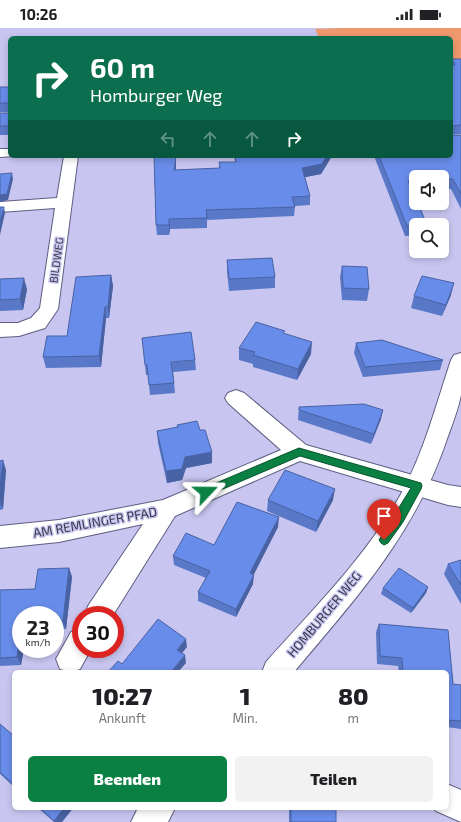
<!DOCTYPE html>
<html lang="de">
<head>
<meta charset="utf-8">
<style>
  body { margin:0; font-family:"Exo 2",sans-serif; background:#f2f2f2; color:#202124; height:100vh; display:flex; flex-direction:column; font-size:15px; white-space:nowrap }
  * { box-sizing:border-box; margin:0 }
  p { font-size:13px; color:#757577 }
  .icon { flex:none; width:22px; height:22px; fill:none; stroke:currentColor; stroke-width:2; stroke-linecap:round; stroke-linejoin:round }
  .map { position:relative; flex:1; overflow:hidden }
  .details { position:absolute; left:12px; top:642px; width:437px; height:140px; display:flex; flex-direction:column; background:#fff; border-radius:6px; box-shadow:0 2px 6px #0003 }
  .details>* { flex:none }
  .hud { position:absolute; left:8px; top:8px; width:445px; height:122px; border-radius:6px; box-shadow:0 2px 6px #0003; background:#0b6e4f; color:#fff; overflow:hidden }
  .controls { position:absolute; left:409px; top:142px; display:grid; gap:8px }
  .controls a { display:grid; place-items:center; width:40px; height:40px; border-radius:6px; background:#fff; box-shadow:0 2px 6px #0003; font-size:20px }
  .speed { position:absolute; left:12px; top:578px; display:flex; gap:8px; font-size:20px; font-weight:700; text-align:center }
  .speed>* { display:grid; place-content:center; width:52px; height:52px; border-radius:50%; background:#fff; box-shadow:0 2px 6px #0003; line-height:1 }
  .speed small { font-size:10px; font-weight:400 }
  .speed .limit { border:6px solid #d22; background:#fff; color:#111 }
  .pin { position:absolute; display:grid; place-items:center; width:34px; height:34px; color:#fff; margin:-41px -17px; border-radius:50% 50% 50% 0; rotate:-45deg; box-shadow:0 0 4px #0007 }
  .pin .icon { rotate:45deg }
  .me { position:absolute; width:44px; margin:-22px; rotate:67deg; stroke-linejoin:round; filter:drop-shadow(0 0 3px #0008) }
  .turn { display:flex; align-items:center; gap:14px; height:84px; padding:0 16px; font-size:18px }
  .turn .icon { width:52px; height:52px; stroke-width:2.5 }
  .turn b { display:block; font-size:28px; line-height:34px }
  .lanes { display:flex; align-items:center; height:38px; padding:0 16px; background:#0003; justify-content:center; gap:20px; direction:ltr }
  .lanes .off { opacity:.35 }
  .eta { display:flex; justify-content:space-evenly; align-items:center; height:68px; text-align:center }
  .eta b { font-size:24px; font-weight:800; line-height:28px }
  .primary-button { display:flex; gap:8px; margin-top:auto; padding:8px 16px }
  .primary-button a { flex:1; height:46px; border-radius:6px; background:#0b8043; color:#fff; font-size:16px; font-weight:800; line-height:46px; text-align:center }
  .primary-button a+a { background:#f2f2f2; color:#202124 }
  .status { display:flex; justify-content:space-between; align-items:center; height:28px; padding:0 20px; background:#fff; direction:ltr }
  .status svg { height:11px; fill:currentColor }
  .map>svg:first-child { display:block }
</style>
</head>
<body>
<div class="status"><b>10:26</b><svg viewBox="0 0 49 12"><path d="M0 12V9h3v3zM5 12V6h3v6zM10 12V3h3v9zM15 12V0h3v12zM26 1h20v11H26zM47 4h2v5h-2z"/></svg></div>
<div class="map">
<svg width="461" height="794" viewBox="0 0 461 794">
  <rect width="100%" height="100%" fill="#c8c6f0"/>
  <path fill="#ef986d" d="M340,0H461V32H451V10H319L315,1Z"/>
  <g fill="none" stroke-linecap="round" stroke-linejoin="round">
    <g stroke="#5f5d82" stroke-width="2">
      <g id="minor">
        <path d="M64,128H78L58,281L45,300L19,308L0,309V295H18L31,290L40,280L55,180L0,184V174L57,170Z"/>
        <path d="M236,362L244,365L306,417L448,457L461,459V479L448,477L300,433L175,488L113,587H85L88,578L143,496L59,514L0,520V498L59,492L163,472L281,422L228,375L225,370L228,365Z"/>
        <path d="M81,600V621H91L80,641L71,644L60,641L56,631L71,604Z"/>
        <path d="M447,756L461,762V794L436,783L434,780H447Z"/>
      </g>
    </g>
    <g stroke="#5f5d82" stroke-width="2">
      <g id="tertiary">
        <path d="M0,121H10V128H15L0,129Z"/>
        <path d="M461,325C461,338 461,354 461,367C458,382 452,397 447,411C415,506 357,569 294,644H262L266,634C313,581 366,529 401,466C424,424 436,377 451,332L454,327Z"/>
        <path d="M138,780H175L168,794H131Z"/>
      </g>
    </g>
    <use href="#minor" fill="#fff" fill-rule="evenodd"/>
    <use href="#tertiary" fill="#fff" fill-rule="evenodd"/>
  </g>
  <g fill="#5978c8">
    <path d="M452,31H461V106L452,107V108L461,107V181L451,161H442V149H416V162H412L427,197H416V207L405,208L374,128H451V37Z"/>
    <path d="M0,59H10V107H0V85H9V84H0Z"/>
    <path d="M234,128H332L321,146L305,149L310,168V177L295,178L294,188L207,192V200L170,201L169,207H157L156,197L176,138V142L219,140V134H235Z"/>
    <path d="M227,232L275,249V260L229,263L227,243Z"/>
    <path d="M342,238L369,261L367,273L342,272L340,249Z"/>
    <path d="M111,247L113,258L109,290H106L101,339L46,340L43,329L67,308Z"/>
    <path d="M0,251L27,261L23,282L0,283Z"/>
    <path d="M451,267L442,288L411,280L414,268Z"/>
    <path d="M284,306L311,326L297,352L253,339V336L239,332V320Z"/>
    <path d="M356,315L443,332L440,342L363,349L354,325Z"/>
    <path d="M195,332L196,342L173,344L175,365L150,367L148,347H146L145,337Z"/>
    <path d="M299,379L381,391L371,416L298,392Z"/>
    <path d="M177,397L200,402L212,424V435L186,440L182,452L167,455L158,415L157,403L177,399Z"/>
    <path d="M0,433L6,442L3,481L0,482Z"/>
    <path d="M268,472H333L316,504L267,483Z"/>
    <path d="M278,499L253,547V556L236,589L198,573V564L206,550L174,537L173,528Z"/>
    <path d="M461,532V576L444,546L448,536Z"/>
    <path d="M69,540L72,549L66,601H55V587H21V621H24L21,637L0,638V562L35,561Z"/>
    <path d="M428,559L426,565L411,585L381,566L383,560Z"/>
    <path d="M379,596L448,602L453,656L461,657V701L447,699V644H399L398,638L377,636L376,604Z"/>
    <path d="M0,696L14,708V759L0,746Z"/>
    <path d="M38,780H73L62,794H54Z"/>
    <rect x="289" y="780" width="47" height="14"/>
  </g>
  <g fill="#4962a3">
    <path d="M176,128V138L175,152L174,142Z"/>
    <path d="M327,128H332L321,146L301,150L302,140Z"/>
    <path d="M12,145L13,151L8,172L0,174V167Z"/>
    <path d="M4,179L5,185L0,207V194Z"/>
    <path d="M169,191L170,201L169,207Z"/>
    <path d="M111,247L113,258L109,290L108,279Z"/>
    <path d="M24,250L27,261L23,282L20,271Z"/>
    <path d="M454,255L451,267L442,288Z"/>
    <path d="M105,279L106,290L101,339L99,328Z"/>
    <path d="M312,314L311,326L297,352L298,341Z"/>
    <path d="M383,382L381,391L371,416L374,406Z"/>
    <path d="M212,424V435L186,440L182,452L167,455L166,443L185,429Z"/>
    <path d="M3,432L6,442L3,481L0,474V462Z"/>
    <path d="M335,461L333,472L316,504L318,493Z"/>
    <path d="M279,489L278,499L250,554V545Z"/>
    <path d="M69,540L72,549L66,601L63,593Z"/>
    <path d="M254,547L253,556L236,589V581Z"/>
    <path d="M428,559L426,565L411,585L413,580Z"/>
    <path d="M21,605V621H24L21,637L17,629Z"/>
    <path d="M186,611L187,619L178,630L177,622Z"/>
    <path d="M185,627L186,635L178,644H171Z"/>
    <path d="M64,780H73L62,794H55L54,793Z"/>
  </g>
  <g fill="#688ce9" stroke="#4962a3">
    <path d="M452,31H461V97L452,98V108L461,107V166L453,151H442V149H416V152L408,153L416,170V175H418L427,197L407,198L379,128H451V37H455Z"/>
    <path d="M0,59H10V98H0V85H9V75H0Z"/>
    <path d="M154,128H176L174,142L220,140L219,134H236L235,128H327L322,136L302,140L310,168L292,169L295,179L206,182L207,190L169,191V197H156Z"/>
    <path d="M12,145L7,166L0,167V146Z"/>
    <path d="M0,179H4L0,194Z"/>
    <path d="M272,230L275,249L229,251L227,232Z"/>
    <path d="M342,238L367,239L369,261L343,260Z"/>
    <path d="M111,247L108,279H105L99,328L43,329L47,308H67L76,249Z"/>
    <path d="M422,248L454,255L446,277L414,268Z"/>
    <path d="M24,250L20,271L0,272V251Z"/>
    <path d="M256,294L285,303L283,305L312,314L298,341L253,327L255,324L239,320Z"/>
    <path d="M191,304L195,332L171,334L174,355L149,357L147,337H145L142,310Z"/>
    <path d="M382,312L443,332L365,339L356,315Z"/>
    <path d="M364,376L383,382L374,406L299,382V379Z"/>
    <path d="M197,393L200,402H205L212,424L185,429L182,441L166,443L157,403L178,399L177,397Z"/>
    <path d="M3,432L0,462V433Z"/>
    <path d="M285,442L335,461L318,493L268,472Z"/>
    <path d="M237,474L279,489L250,545L254,547L236,581L198,564L210,543L173,528L186,505L214,517Z"/>
    <path d="M461,532V557L448,536Z"/>
    <path d="M69,540L63,593H55V587H21V605L17,629L0,630V562L35,561L38,541Z"/>
    <path d="M399,540L428,559L413,580L383,560Z"/>
    <path d="M158,591L186,611L177,622L185,627L171,644H108L118,633L122,636Z"/>
    <path d="M379,596L448,602L453,656L461,657V693L447,692V644H403L402,630L380,628Z"/>
    <path d="M0,696L14,708V757L0,744Z"/>
    <path d="M40,780H64L54,793Z"/>
    <rect x="291" y="780" width="45" height="14"/>
  </g>
  <path fill="#0b8043" stroke="#07532c" d="M299,420L421,455L422,458L421,461L403,494L388,515L384,517L381,515L379,512L411,460L300,428L209,467H202L201,464L202,461Z"/>
  <g text-anchor="middle" dominant-baseline="central" stroke-width="3" stroke-linejoin="round" paint-order="stroke">
    <g font-size="11" fill="#383848" stroke="#c8c6f0">
      <text transform="translate(56 232) rotate(-82)">BILDWEG</text>
    </g>
    <g font-size="13" fill="#383848" stroke="#c8c6f0">
      <text transform="translate(95 494) rotate(-10)">AM REMLINGER PFAD</text>
      <text transform="translate(324 586) rotate(-50)">HOMBURGER WEG</text>
    </g>
  </g>
</svg>
<div class="controls">
<a><svg class="icon" aria-label="sound" viewBox="0 0 24 24"><path d="M4 9h4l5-4v14l-5-4H4zM17 9q2 3 0 6"/></svg></a>
<a><svg class="icon" aria-label="search" viewBox="0 0 24 24"><circle cx="10" cy="10" r="6"/><path d="M15 15l6 6"/></svg></a>
</div>
<div class="speed"><div>23<small>km/h</small></div><div class="limit">30</div></div>
<div class="pin" style="left:384px;top:512px;background:#d93025"><svg class="icon" aria-label="arrive" viewBox="0 0 24 24"><path d="M6 21V4h12l-3 4 3 4H6"/></svg></div>
<svg class="me" style="left:206px;top:464px" viewBox="-20 -20 40 40"><path d="M0-17L14 15 0 8-14 15z" fill="#0b8043" stroke="#fff" stroke-width="4"/></svg>
<div class="hud">
<div class="turn"><svg class="icon" aria-label="right" viewBox="0 0 24 24"><path d="M7 20v-9h11M14 6l5 5-5 5"/></svg><div><b>60 m</b>Homburger Weg</div></div>
<div class="lanes"><svg class="icon off" aria-label="left" viewBox="0 0 24 24"><path d="M17 20v-9H6M10 6l-5 5 5 5"/></svg><svg class="icon off" aria-label="ahead" viewBox="0 0 24 24"><path d="M12 20V5M6 11l6-6 6 6"/></svg><svg class="icon off" aria-label="ahead" viewBox="0 0 24 24"><path d="M12 20V5M6 11l6-6 6 6"/></svg><svg class="icon" aria-label="right" viewBox="0 0 24 24"><path d="M7 20v-9h11M14 6l5 5-5 5"/></svg></div>
</div>
<section class="details">
<div class="eta">
<div><b>10:27</b><p>Ankunft</p></div>
<div><b>1</b><p>Min.</p></div>
<div><b>80</b><p>m</p></div>
</div>
<div class="primary-button"><a>Beenden</a><a>Teilen</a></div>
</section>
</div>
</body>
</html>
